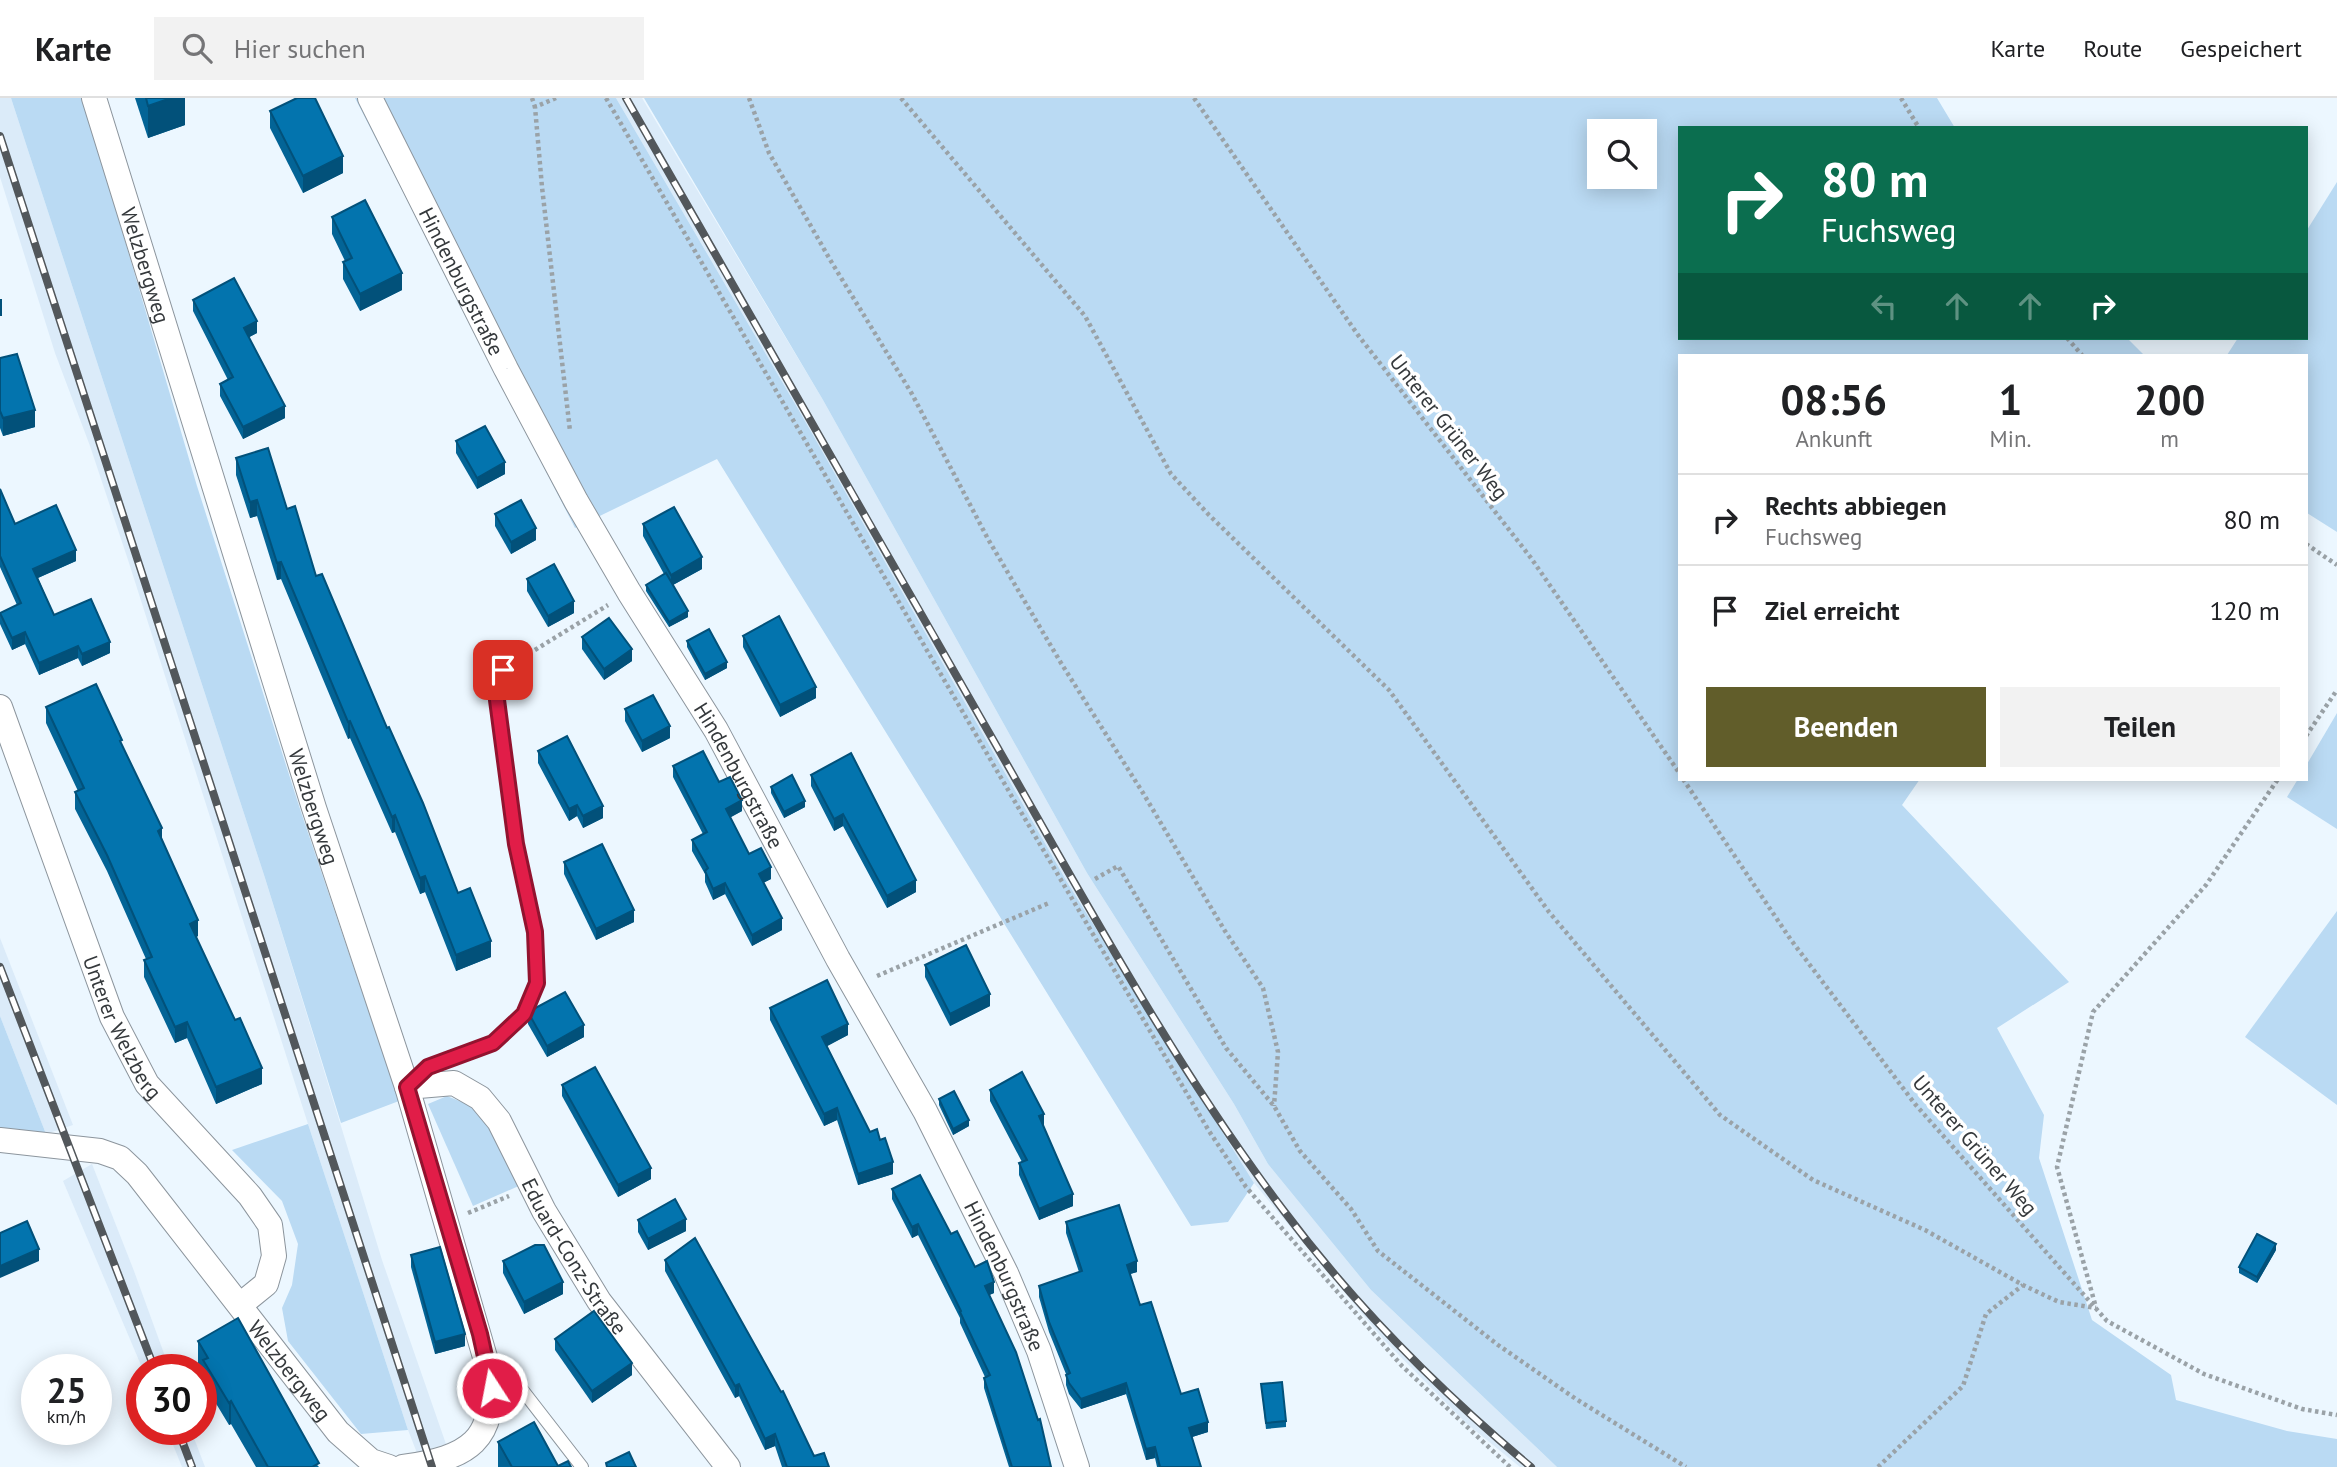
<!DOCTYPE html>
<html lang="de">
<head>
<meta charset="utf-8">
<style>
  body { margin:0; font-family:"PT Sans",sans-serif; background:#f2f2f2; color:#202124; height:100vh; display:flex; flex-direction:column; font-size:26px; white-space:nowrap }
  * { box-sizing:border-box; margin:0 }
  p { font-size:23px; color:#757577 }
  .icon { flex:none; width:38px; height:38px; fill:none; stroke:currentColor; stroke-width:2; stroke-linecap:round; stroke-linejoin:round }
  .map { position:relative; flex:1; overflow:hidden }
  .side { position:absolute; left:1678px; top:256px; width:630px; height:427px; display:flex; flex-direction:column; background:#fff; border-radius:0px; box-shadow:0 4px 18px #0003 }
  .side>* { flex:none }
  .banner { position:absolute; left:1678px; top:28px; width:630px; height:214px; border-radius:0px; box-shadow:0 4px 18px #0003; background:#0b6e4f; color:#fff; overflow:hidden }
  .buttons { position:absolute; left:1587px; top:21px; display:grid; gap:14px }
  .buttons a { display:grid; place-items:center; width:70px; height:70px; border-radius:0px; background:#fff; box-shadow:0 4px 18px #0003; font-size:35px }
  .speed { position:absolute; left:21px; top:1256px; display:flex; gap:14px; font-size:35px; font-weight:700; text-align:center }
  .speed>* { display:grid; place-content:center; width:91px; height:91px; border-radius:50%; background:#fff; box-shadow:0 4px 18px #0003; line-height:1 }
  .speed small { font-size:18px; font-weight:400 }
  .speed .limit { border:10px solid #d22; background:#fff; color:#111 }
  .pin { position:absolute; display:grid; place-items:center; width:60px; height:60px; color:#fff; margin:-30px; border-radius:14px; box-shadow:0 4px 10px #0006 }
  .me { position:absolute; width:77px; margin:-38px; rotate:349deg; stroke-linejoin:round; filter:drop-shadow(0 0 5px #0008) }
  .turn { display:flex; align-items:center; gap:24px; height:147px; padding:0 28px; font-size:32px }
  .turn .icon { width:91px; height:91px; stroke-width:2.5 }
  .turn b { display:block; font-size:49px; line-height:60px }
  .lanes { display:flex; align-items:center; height:66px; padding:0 28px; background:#0003; justify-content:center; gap:35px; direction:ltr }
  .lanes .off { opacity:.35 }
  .eta { display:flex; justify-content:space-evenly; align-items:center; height:119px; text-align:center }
  .eta b { font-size:42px; font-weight:700; line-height:49px }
  .button { display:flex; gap:14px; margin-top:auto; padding:14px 28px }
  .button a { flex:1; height:80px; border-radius:0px; background:#615d2a; color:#fff; font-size:28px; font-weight:700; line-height:80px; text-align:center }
  .button a+a { background:#f2f2f2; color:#202124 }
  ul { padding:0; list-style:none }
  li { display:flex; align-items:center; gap:21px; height:91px; padding:0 28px; border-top:2px solid #e0e0e0 }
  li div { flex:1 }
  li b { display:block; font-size:26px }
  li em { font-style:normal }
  header { display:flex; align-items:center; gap:42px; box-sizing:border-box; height:98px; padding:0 35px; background:#fff; border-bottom:2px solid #e0e0e0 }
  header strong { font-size:33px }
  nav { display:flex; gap:38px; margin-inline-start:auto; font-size:24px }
  .search { width:490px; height:63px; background:#f2f2f2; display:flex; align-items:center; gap:18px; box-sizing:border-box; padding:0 24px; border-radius:0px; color:#757577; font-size:26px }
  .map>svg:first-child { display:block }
</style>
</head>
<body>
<header>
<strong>Karte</strong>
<div class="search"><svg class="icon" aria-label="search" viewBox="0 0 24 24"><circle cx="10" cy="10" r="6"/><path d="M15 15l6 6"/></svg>Hier suchen</div>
<nav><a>Karte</a><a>Route</a><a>Gespeichert</a></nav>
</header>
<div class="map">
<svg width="2337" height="1369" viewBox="0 0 2337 1369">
  <rect width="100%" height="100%" fill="#ecf7ff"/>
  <g fill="#dbebf9">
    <path d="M0,0H11L265,780L382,1162L446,1346L417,1355L408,1332L308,1026L129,465L90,348L55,255L0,79Z"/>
    <path d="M616,0H642L823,302L1087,775L1234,1006L1268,1066L1371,1192L1557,1369H1520L1466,1325L1384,1242L1254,1085L1067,784L801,316Z"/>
    <path d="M0,840L73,1027L46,1036L0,918Z"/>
    <path d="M92,1066L134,1173L170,1272H143L63,1083Z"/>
    <path d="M167,1332H191L205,1369H182Z"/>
  </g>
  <g fill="#badaf3" fill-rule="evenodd">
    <path d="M11,0H83L197,388L301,714L399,1003L341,1025L265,780Z"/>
    <path d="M355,0H616L801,316L1067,784L1254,1085L1228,1124L1191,1128L717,361L575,430Z"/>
    <path d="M644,0H1937L1955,30H1680V240H2127L2144,257H1680V681H1920L1902,707L2069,884L1997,930L2044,1017L2039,1060L2092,1222L2171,1277L2176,1302L2287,1333L2337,1341V1369H1557L1371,1192L1268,1066L1234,1006L1087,775L823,302ZM1600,33H1645V79H1600Z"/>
    <path d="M2337,84V434L2307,415L2306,257H2227L2238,240H2306L2307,132Z"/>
    <path d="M2337,615V731L2287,699L2298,681H2306L2307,666Z"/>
    <path d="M2337,813V1007L2245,939Z"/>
    <path d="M0,918L46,1036L0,1030Z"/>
    <path d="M447,998L474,1009L494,1029L521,1087L473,1108L428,1006Z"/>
    <path d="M308,1026L408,1332L361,1336L288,1243L282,1210L292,1187L298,1146L282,1103L232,1052Z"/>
  </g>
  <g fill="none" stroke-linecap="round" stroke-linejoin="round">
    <g stroke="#8c959d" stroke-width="14">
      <g id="service">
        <path d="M411,985L428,969L493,945L524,916L537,885L535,834L516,746L497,602L503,572"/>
        <path d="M489,1273L506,1271L582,1369"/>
      </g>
    </g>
    <g stroke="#8c959d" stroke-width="26">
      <g id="minor">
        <path id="s1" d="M94,0L314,710L407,989L489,1273C498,1343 468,1360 403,1369"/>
        <path id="s2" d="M370,0L506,271L576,403L629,494L716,632L838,861L925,1013L1006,1175L1039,1253L1077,1369"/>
        <path id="s3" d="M0,609L112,919L147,986L250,1098L270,1127L274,1158L266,1186L240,1207"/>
        <path id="s4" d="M407,989L454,985L480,1000L499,1023L544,1113L599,1203L728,1369"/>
        <path id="s5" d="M0,1042L100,1053L120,1060L137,1076L338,1334L371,1363L389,1369"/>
      </g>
    </g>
    <g stroke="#9aa2a7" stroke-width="4.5" stroke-dasharray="3.5 3.5" stroke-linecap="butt">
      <path d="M532,0L535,9"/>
      <path d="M556,0L535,9L542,89L570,333"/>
      <path d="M606,0L1018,709L1209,1033L1246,1089L1402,1268L1510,1369"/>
      <path d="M749,0L769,55L832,165L912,296L988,441L1061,565L1143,695L1225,833L1263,890L1278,954L1274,1008"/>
      <path d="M901,0L1085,218L1171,376L1209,417L1389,592L1549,814L1720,1017L1813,1082L1925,1132L2023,1187L2059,1204L2096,1210"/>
      <path d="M1194,0L1358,237L1531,460L1680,676"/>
      <path d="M1901,0L1919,30"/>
      <path d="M2067,240L2082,257"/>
      <path d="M2306,446L2337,467"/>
      <path d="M517,563L608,507"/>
      <path d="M2306,638L2337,592"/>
      <path d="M1683,681L1791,842L1915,1006L2107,1223L2204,1276L2302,1311L2337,1317"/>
      <path d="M1095,781L1118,768L1226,950L1274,1008L1300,1053L1351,1111L1378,1153L1498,1247L1576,1301L1686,1369"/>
      <path d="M877,878L1049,805"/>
      <path d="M468,1115L509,1098"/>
      <path d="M2095,1206L2057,1069L2093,914L2206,787L2278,681"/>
      <path d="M1878,1369L1963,1288L1986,1216L2023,1187"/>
    </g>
    <use href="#service" stroke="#fff" stroke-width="12"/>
    <use href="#minor" stroke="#fff" stroke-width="24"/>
    <g stroke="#52575b" stroke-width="8">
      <g id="rail">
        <path d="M626,0C745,209 865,417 984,626C1079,791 1169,961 1284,1113C1355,1208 1440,1293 1531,1369"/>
        <path d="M0,38L432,1369"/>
        <path d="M0,869L155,1272"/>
        <path d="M178,1332L192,1369"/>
      </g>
    </g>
    <use href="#rail" stroke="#fff" stroke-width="5" stroke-dasharray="16" stroke-linecap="butt"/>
  </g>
  <g fill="#036496">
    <path d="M135,0H185V27L148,40Z"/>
    <path d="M270,13L343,75L303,95L270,30Z"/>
    <path d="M332,119L402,192L360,213L343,181V164L345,163L332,136Z"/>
    <path d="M193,202L257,235L249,239L285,320L243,341L220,298V286L228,282L193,213Z"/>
    <path d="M0,260L35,329L3,338L0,330Z"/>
    <path d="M456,343L505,376L477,391L456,355Z"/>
    <path d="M236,360L287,411L316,478L387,630L458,795L491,859L456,873L425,794L420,796L395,734L392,735L350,640L348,641L281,481L277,482L257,418L250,420L236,377Z"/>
    <path d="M0,391L15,426L76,463L38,480L54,517L110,555L82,568L78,560L39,577L25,546L12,552L0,526V515L17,507L0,469Z"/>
    <path d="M495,416L536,442L511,456L495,428Z"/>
    <path d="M643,426L702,471L673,487L688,519L669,529L646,493V487L664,476L643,438Z"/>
    <path d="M527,481L574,515L548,529L527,493Z"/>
    <path d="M743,538L816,600L780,619L743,549Z"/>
    <path d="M582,539L632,563L604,582L582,551Z"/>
    <path d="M687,543L727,570L705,582L687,549Z"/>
    <path d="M46,609L122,648L162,742L198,838L196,839L262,986L216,1006L187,940L175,945L144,879V862L146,861L107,773L75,711V694L78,693L46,625Z"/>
    <path d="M625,611L670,640L642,654L625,623Z"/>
    <path d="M538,653L603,720L583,730L577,718L569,723L538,665Z"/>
    <path d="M673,668L719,684L742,713L730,719L749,756L771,781L763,785L782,832L752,848L725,796L713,802L705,784V776L692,753V742L703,736L673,679Z"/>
    <path d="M811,677L916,794L887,810L843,728L834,733L811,688Z"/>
    <path d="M771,689L805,709L784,720L771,695Z"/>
    <path d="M564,764L634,824L596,842L564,776Z"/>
    <path d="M925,867L990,908L950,928L925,879Z"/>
    <path d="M770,910L848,937L826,948L870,1034L893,1076L858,1087L837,1022L824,1028L770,922Z"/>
    <path d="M528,914L584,939L547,959L528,926Z"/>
    <path d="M562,987L651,1081L618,1099L562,998Z"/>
    <path d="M990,992L1044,1027L1043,1028L1073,1108L1039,1122L1019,1077V1065L1022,1064L990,1003Z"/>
    <path d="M939,1001L969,1028L953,1037L939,1007Z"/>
    <path d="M892,1091L951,1136L994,1195L989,1197L1051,1369H1009L984,1290V1280L985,1279L960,1225V1220L918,1137L912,1140L892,1101Z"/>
    <path d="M638,1122L686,1133L648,1152L638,1134Z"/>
    <path d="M1066,1124L1137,1174L1130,1176L1140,1207L1181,1296L1208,1334L1192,1339L1201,1369H1157L1155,1360L1146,1362L1126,1296L1081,1311L1069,1296L1066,1287V1276L1049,1234L1039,1199V1188L1079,1174L1066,1135Z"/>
    <path d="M2276,1152L2257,1185L2239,1175V1169Z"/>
    <path d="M411,1157L465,1248L435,1256L411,1169Z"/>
    <path d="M665,1162L814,1358L829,1369H782L775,1348L765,1352L739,1298L735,1300L665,1173Z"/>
    <path d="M503,1163L563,1196L524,1216L503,1175Z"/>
    <path d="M555,1241L632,1277L592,1305L555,1252Z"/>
    <path d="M198,1243L319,1369H256L231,1326L229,1327L203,1284V1273L198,1265Z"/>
    <path d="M1261,1286L1286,1323V1329L1266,1331Z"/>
    <path d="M498,1344L558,1368L571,1369H498Z"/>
  </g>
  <g fill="#02517a">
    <path d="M171,0H185V27L148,40V8Z"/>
    <path d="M343,58V75L303,95V78Z"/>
    <path d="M402,175V192L360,213V196Z"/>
    <rect x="0" y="201" width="2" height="17"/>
    <path d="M257,223V235L244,242V230Z"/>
    <path d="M285,308V320L243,341V329Z"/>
    <path d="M35,312V329L3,338V320Z"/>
    <path d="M505,364V376L477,391V380Z"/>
    <path d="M257,402V418L250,420V404Z"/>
    <path d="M536,430V442L511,456V444Z"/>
    <path d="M76,452V463L33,482V471Z"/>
    <path d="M702,459V471L671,488V477Z"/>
    <path d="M281,464V481L277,482V465Z"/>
    <path d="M574,503V515L548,529V518Z"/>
    <path d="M688,513V519L669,529V524Z"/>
    <path d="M25,534V546L12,552V540Z"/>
    <path d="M110,544V555L82,568V556Z"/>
    <path d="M78,548V560L39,577V565Z"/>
    <path d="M632,551V563L604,582V571Z"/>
    <path d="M727,564V570L705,582V576Z"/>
    <path d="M816,589V600L780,619V607Z"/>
    <path d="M350,623V640L348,641V624Z"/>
    <path d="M670,628V640L642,654V643Z"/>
    <path d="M742,702V713L726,722V711Z"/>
    <path d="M805,703V709L784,720V714Z"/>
    <path d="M577,707V718L569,723V711Z"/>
    <path d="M603,708V720L583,730V718Z"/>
    <path d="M843,716V728L834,733V721Z"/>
    <path d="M395,717V734L392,735V719Z"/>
    <path d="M162,730V747L158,733Z"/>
    <path d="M771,769V781L759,787V776Z"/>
    <path d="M425,778V794L420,796V780Z"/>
    <path d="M916,782V794L887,810V798Z"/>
    <path d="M725,785V796L713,802V791Z"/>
    <path d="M634,812V824L596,842V831Z"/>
    <path d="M782,820V832L752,848V837Z"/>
    <path d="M198,822V838L190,842V826Z"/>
    <path d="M491,843V859L456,873V857Z"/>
    <path d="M990,896V908L950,928V916Z"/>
    <path d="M187,924V940L175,945V929Z"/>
    <path d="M848,926V937L822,951V939Z"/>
    <path d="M584,927V939L547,959V948Z"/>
    <path d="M262,970V986L216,1006V989Z"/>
    <path d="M837,1010V1022L824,1028V1016Z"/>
    <path d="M1044,1016V1027L1039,1030V1018Z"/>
    <path d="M969,1022V1028L953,1037V1031Z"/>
    <path d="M893,1064V1076L858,1087V1076Z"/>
    <path d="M651,1070V1081L618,1099V1087Z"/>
    <path d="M1073,1096V1108L1039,1122V1111Z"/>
    <path d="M686,1121V1133L648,1152V1141Z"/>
    <path d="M918,1126V1137L912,1140V1129Z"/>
    <path d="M2276,1146V1152L2257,1185V1179Z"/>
    <path d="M39,1151V1163L0,1180V1168Z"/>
    <path d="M1137,1163V1174L1127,1177V1167Z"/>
    <path d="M563,1184V1196L524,1216V1204Z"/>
    <path d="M994,1184V1195L985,1199V1188Z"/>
    <path d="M465,1236V1248L435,1256V1244Z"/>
    <path d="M632,1265V1277L592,1305V1293Z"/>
    <path d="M1126,1285V1296L1081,1311V1301Z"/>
    <path d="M739,1286V1298L735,1300V1288Z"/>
    <path d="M231,1303V1326L229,1327V1305Z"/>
    <path d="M1208,1324V1334L1189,1340V1330Z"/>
    <path d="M775,1336V1348L765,1352V1341Z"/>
    <path d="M1155,1349V1360L1146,1362V1351Z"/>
  </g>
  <g fill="#0374ae" stroke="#02517a" stroke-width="2">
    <path d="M146,0H171L148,8Z"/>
    <path d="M297,0H315L343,58L303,78L270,13Z"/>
    <path d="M365,102L402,175L360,196L343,164L352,160L332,119Z"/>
    <path d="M234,180L257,223L244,230L285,308L243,329L220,286L233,279L193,202Z"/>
    <path d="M17,256L35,312L3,320L0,313V260Z"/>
    <path d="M485,328L505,364L477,380L456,343Z"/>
    <path d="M268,350L287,411L295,408L316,478L322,476L387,630L389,629L423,705L458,795L470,790L491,843L456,857L425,778L420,780L395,717L392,719L350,623L348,624L281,464L277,465L257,402L250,404L236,360Z"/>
    <path d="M0,391L15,426L56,407L76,452L33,471L54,517L91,501L110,544L82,556L78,548L39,565L25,534L12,540L0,515L21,505L0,458Z"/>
    <path d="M521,402L536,430L511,444L495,416Z"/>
    <path d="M674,409L702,459L671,477L643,426Z"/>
    <path d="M554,466L574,503L548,518L527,481Z"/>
    <path d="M666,475L688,513L669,524L646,487Z"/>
    <path d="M779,518L816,589L780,607L743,538Z"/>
    <path d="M609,520L632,551L604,571L582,539Z"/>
    <path d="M709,531L727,564L705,576L687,543Z"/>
    <path d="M96,586L122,642L120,643L162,730L158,733L198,822L190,826L235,922L240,920L262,970L216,989L187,924L175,929L144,862L152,859L107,757L75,694L84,690L46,609Z"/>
    <path d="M653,597L670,628L642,643L625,611Z"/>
    <path d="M567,638L603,708L583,718L577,707L569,711L538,653Z"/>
    <path d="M703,653L719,684L730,679L742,702L726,711L749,756L761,750L771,769L759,776L782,820L752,837L725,785L713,791L705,773L708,770L692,742L707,734L673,668Z"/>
    <path d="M851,655L916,782L887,798L843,716L834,721L811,677Z"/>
    <path d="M792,677L805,703L784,714L771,689Z"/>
    <path d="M602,746L634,812L596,831L564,764Z"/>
    <path d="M966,847L990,896L950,916L925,867Z"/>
    <path d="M827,882L848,926L822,939L870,1034L877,1031L880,1042L885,1040L893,1064L858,1076L837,1010L824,1016L770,910Z"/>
    <path d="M565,894L584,927L547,948L528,914Z"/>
    <path d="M595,969L651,1070L618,1087L562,987Z"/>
    <path d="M1022,974L1044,1016L1039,1018L1073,1096L1039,1111L1019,1065L1027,1062L990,992Z"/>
    <path d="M954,993L969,1022L953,1031L939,1001Z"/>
    <path d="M920,1077L951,1136L957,1133L975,1169L987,1163L994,1184L985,1188L1016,1254L1038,1322L1040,1321L1051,1369H1012L984,1280L990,1277L960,1214L961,1213L918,1126L912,1129L892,1091Z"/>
    <path d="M675,1101L686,1121L648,1141L638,1122Z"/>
    <path d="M1119,1107L1137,1163L1127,1167L1140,1207L1151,1204L1181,1296L1198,1291L1208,1324L1189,1330L1201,1369H1160L1155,1349L1146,1351L1126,1285L1081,1301L1069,1285L1066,1277L1070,1275L1049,1224L1039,1188L1082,1173L1066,1124Z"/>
    <path d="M27,1123L39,1151L0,1168V1135Z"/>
    <path d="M2257,1136L2276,1146L2257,1179L2239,1169Z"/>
    <path d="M695,1140L781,1294L783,1293L814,1358L824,1355L829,1369H787L775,1336L765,1341L739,1286L735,1288L665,1162Z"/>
    <path d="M535,1147H544L563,1184L524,1204L503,1163Z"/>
    <path d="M440,1149L465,1236L435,1244L411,1157Z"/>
    <path d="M594,1213L632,1265L592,1293L555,1241Z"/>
    <path d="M238,1220L319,1365L312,1369H268L231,1303L229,1305L203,1262L208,1260L198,1243Z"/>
    <path d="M1282,1284L1286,1323L1266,1325L1261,1286Z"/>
    <path d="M534,1324L558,1368L568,1363L571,1369H512L498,1344Z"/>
    <path d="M629,1354L636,1369H607L606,1365Z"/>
  </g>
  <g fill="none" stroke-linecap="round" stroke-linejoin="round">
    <g stroke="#92132f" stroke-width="18">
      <path id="route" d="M492,1290L480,1236L407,989L428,969L493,945L524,916L537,885L535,834L516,746L497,602L503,572"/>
    </g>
    <use href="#route" stroke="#e11d48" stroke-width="12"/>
  </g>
  <g text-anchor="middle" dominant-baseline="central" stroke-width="7" stroke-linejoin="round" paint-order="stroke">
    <g font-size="21" fill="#35393c" stroke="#fff">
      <text stroke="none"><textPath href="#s1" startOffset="175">Welzbergweg</textPath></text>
      <text stroke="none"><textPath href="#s2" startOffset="205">Hindenburgstraße</textPath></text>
      <text transform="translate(1449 329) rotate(52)">Unterer Grüner Weg</text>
      <text stroke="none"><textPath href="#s2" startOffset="772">Hindenburgstraße</textPath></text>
      <text stroke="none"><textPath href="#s1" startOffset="742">Welzbergweg</textPath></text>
      <text stroke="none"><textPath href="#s3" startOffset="343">Unterer Welzberg</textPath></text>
      <text transform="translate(1975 1047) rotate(49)">Unterer Grüner Weg</text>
      <text stroke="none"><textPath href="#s4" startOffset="262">Eduard-Conz-Straße</textPath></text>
      <text stroke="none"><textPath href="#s2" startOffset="1339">Hindenburgstraße</textPath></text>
      <text stroke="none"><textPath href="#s5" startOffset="394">Welzbergweg</textPath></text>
    </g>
  </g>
</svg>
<div class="buttons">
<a><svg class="icon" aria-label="search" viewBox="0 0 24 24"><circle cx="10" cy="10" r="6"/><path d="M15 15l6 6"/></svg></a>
</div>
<div class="speed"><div>25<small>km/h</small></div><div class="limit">30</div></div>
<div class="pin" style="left:503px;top:572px;background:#d93025"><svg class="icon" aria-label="arrive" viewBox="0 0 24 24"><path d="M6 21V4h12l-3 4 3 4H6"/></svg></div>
<svg class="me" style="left:492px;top:1290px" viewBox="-20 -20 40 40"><circle r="17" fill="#e11d48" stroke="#fff" stroke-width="3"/><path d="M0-11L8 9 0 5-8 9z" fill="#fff"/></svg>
<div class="banner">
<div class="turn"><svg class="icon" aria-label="right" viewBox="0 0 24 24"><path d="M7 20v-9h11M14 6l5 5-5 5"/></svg><div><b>80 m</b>Fuchsweg</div></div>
<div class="lanes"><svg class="icon off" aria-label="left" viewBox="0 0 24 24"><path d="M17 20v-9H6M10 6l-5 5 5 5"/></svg><svg class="icon off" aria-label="ahead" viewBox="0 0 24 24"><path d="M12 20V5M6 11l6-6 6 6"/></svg><svg class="icon off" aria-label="ahead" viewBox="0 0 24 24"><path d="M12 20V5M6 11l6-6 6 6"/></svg><svg class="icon" aria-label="right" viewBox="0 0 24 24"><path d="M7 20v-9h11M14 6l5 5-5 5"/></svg></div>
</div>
<section class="side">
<div class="eta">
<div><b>08:56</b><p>Ankunft</p></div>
<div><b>1</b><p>Min.</p></div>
<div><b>200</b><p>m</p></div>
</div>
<ul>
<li><svg class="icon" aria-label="right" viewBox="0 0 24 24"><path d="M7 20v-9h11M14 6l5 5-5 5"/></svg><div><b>Rechts abbiegen</b><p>Fuchsweg</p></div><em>80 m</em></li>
<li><svg class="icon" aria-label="arrive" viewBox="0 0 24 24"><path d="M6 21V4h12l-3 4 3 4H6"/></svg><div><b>Ziel erreicht</b></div><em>120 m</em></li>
</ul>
<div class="button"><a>Beenden</a><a>Teilen</a></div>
</section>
</div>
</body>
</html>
